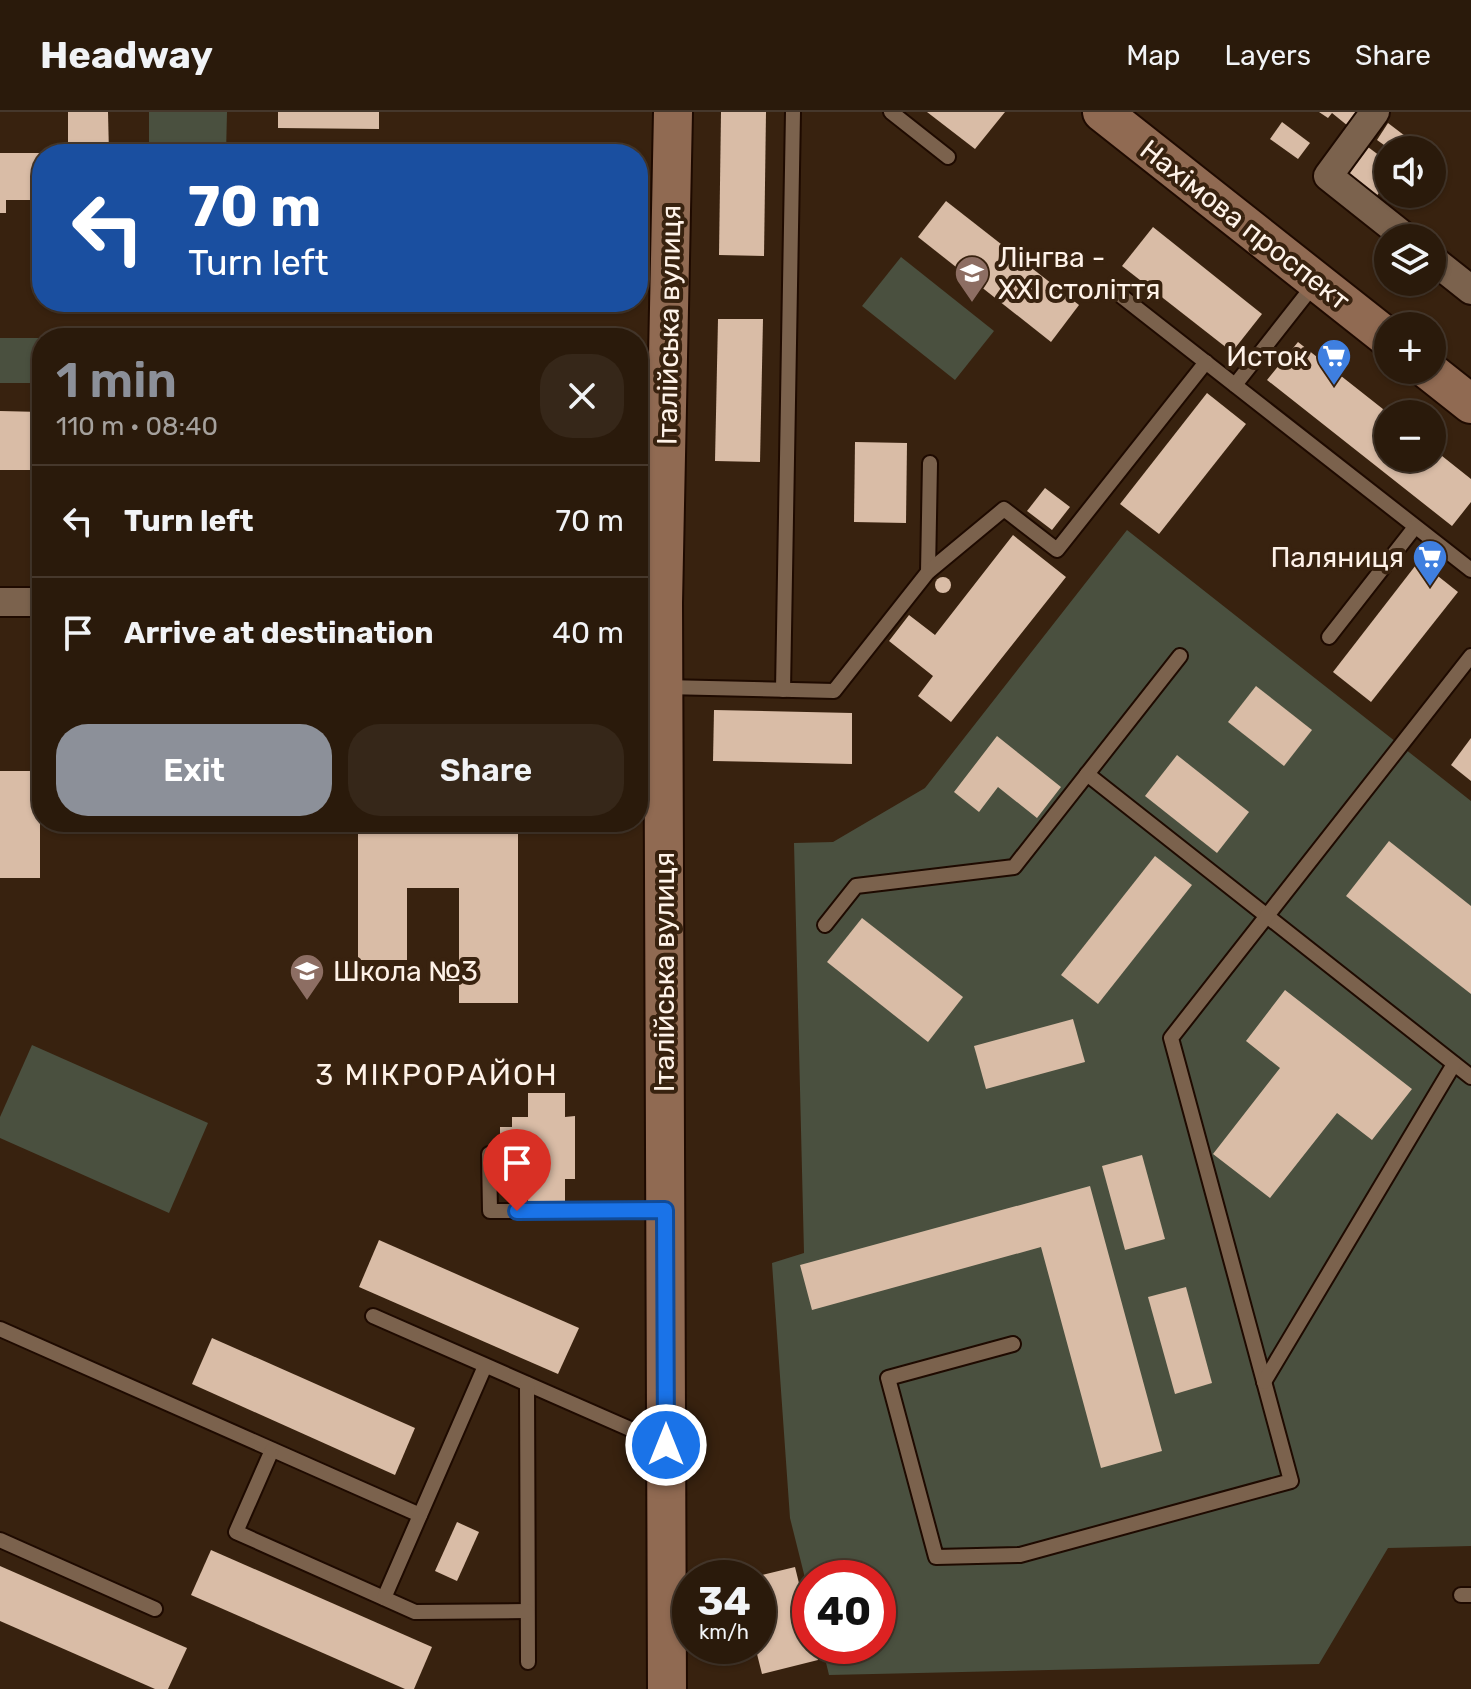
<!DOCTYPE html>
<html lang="en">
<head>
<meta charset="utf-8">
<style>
  body { margin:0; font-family:Rubik,sans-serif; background:#362719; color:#f1f3f6; height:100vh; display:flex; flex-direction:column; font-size:30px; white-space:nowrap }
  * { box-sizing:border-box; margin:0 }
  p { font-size:26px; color:#a5a19d }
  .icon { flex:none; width:44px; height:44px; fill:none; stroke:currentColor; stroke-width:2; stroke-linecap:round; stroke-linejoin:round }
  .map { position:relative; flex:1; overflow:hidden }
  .panel { position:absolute; left:32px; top:216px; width:616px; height:504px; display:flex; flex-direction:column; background:#2a1a0b; border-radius:32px; box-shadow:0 2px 6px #0004,0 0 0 2px #46382c }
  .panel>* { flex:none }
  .guide { position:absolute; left:32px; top:32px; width:616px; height:168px; border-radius:32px; box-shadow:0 2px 6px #0004,0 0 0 2px #46382c; background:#1a4fa0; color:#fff; overflow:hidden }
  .fabs { position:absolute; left:1374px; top:24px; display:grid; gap:16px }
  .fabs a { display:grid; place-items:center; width:72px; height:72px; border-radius:50%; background:#2a1a0b; box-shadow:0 2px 6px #0004,0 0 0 2px #46382c; font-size:40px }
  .speed { position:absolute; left:672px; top:1448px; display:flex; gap:16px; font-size:40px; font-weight:700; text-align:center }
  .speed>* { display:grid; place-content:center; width:104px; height:104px; border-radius:50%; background:#2a1a0b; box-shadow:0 2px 6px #0004,0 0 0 2px #46382c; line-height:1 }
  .speed small { font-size:20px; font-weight:400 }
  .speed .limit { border:12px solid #d22; background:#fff; color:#111 }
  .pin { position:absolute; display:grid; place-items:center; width:68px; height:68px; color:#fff; margin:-82px -34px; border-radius:50% 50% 50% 0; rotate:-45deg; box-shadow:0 0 8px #0007 }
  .pin .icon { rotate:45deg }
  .me { position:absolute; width:88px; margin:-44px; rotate:0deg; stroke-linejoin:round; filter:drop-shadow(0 0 6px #0008) }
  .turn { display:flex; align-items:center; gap:28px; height:168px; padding:0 24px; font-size:36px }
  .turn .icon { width:104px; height:104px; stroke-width:2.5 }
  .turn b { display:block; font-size:56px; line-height:68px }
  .round { display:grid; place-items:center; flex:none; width:84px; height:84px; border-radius:32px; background:#362719 }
  .headline { display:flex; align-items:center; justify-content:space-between; height:136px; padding:0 24px }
  h1 { font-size:48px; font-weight:600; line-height:60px; color:#8c9099 }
  .cta { display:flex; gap:16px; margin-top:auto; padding:16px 24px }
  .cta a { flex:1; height:92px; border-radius:32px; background:#8c9099; color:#fff; font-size:32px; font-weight:600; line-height:92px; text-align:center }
  .cta a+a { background:#362719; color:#f1f3f6 }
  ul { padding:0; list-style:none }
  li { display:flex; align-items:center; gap:24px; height:112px; padding:0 24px; border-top:2px solid #46382c }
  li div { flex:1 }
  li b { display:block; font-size:30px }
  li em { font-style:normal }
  header { display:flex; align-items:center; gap:48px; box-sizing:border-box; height:112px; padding:0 40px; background:#2a1a0b; border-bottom:2px solid #46382c }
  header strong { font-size:38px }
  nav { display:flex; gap:44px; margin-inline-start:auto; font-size:28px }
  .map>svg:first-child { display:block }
</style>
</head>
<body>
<header>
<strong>Headway</strong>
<nav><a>Map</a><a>Layers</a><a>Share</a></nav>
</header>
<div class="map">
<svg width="1471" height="1577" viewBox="0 0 1471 1577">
  <rect width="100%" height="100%" fill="#38220f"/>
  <g fill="#4a503f">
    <path d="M149,0H227L226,42H149Z"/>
    <path d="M901,145L994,219L955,268L862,194Z"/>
    <path d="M149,190H225V201L149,200Z"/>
    <rect x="0" y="226" width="42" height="45"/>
    <path d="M1127,418L1471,689V1434L1388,1436L1319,1552L829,1563L822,1534H878V1466H810V1486L790,1406L772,1151L804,1141L794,731L833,730L925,676Z"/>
    <path d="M32,933L208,1011L169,1101L0,1026V1005Z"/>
  </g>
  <g fill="#d9bca6">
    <path d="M68,0H108L109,42H68Z"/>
    <path d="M278,0H379V17L278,16Z"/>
    <path d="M721,0H766L764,144L719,143Z"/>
    <path d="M927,0H1005L975,37Z"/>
    <path d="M1319,0H1358L1348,14L1332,1L1328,6Z"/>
    <path d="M1282,10L1310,31L1298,47L1270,27Z"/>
    <path d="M1388,11L1413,30L1407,38H1391L1377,28Z"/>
    <path d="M1364,32L1388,50V68L1376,85L1343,60Z"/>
    <rect x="297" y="34" width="72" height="8"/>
    <path d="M0,41H42V88H6V101H0Z"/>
    <path d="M946,89L1079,193L1051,230L918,125Z"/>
    <path d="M1153,115L1262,202L1232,240L1122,154Z"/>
    <path d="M718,207H763L760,350L715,349Z"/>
    <path d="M1298,230L1388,301V346H1432V336L1471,367V390L1452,414L1267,268Z"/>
    <path d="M1207,281L1246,312L1159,422L1120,392Z"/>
    <path d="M0,299L42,300V366H34V358H0Z"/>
    <path d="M855,330L907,331L906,411L854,410Z"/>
    <path d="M1045,376L1070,395L1052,418L1027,399Z"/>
    <path d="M1013,423L1066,465L951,610L918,584L933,564L889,529L909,503L935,523Z"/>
    <path d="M1419,449L1458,480L1371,590L1333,560Z"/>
    <circle cx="943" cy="473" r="8"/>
    <path d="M1256,574L1312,618L1284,654L1228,610Z"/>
    <path d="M714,598L852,601V652L713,649Z"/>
    <path d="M997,624L1061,675L1037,706L998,675L979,700L954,680Z"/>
    <path d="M1471,626V669L1451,653Z"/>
    <path d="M1177,643L1249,700L1217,741L1145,684Z"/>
    <rect x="0" y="659" width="40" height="107"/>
    <path d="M358,710H407V713H458V710H518V891H459V776H407V848H358Z"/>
    <path d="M1389,729L1471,794V882L1346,784Z"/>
    <path d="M1155,744L1192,773L1098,892L1061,863Z"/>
    <path d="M862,806L963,885L928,930L827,850Z"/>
    <path d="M1285,878L1412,977L1372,1028L1337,1001L1270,1086L1213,1042L1280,956L1246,929Z"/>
    <path d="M1073,907L1085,950L986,977L974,934Z"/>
    <path d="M528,981H565V1005L575,1004V1067H565V1090H528V1067H513V1057L500,1056V1015H512V1005H528Z"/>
    <path d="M1142,1043L1165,1127L1125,1138L1102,1054Z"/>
    <path d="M1090,1074L1162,1339L1101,1356L1041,1135L812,1198L800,1153Z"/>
    <path d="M379,1128L579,1216L558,1262L359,1175Z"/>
    <path d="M1186,1175L1212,1271L1175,1282L1148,1185Z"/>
    <path d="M212,1226L415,1316L395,1363L192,1272Z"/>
    <path d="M457,1410L479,1420L457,1469L435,1459Z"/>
    <path d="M211,1438L432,1535L414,1577H405L191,1483Z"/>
    <path d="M0,1454L187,1536L168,1577H155L0,1509Z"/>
    <path d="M795,1455L810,1516V1534H815L818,1548L762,1562L755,1534H758V1464Z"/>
  </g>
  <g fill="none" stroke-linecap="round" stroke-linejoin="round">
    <g stroke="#1e0a00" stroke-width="18">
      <g id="lane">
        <path d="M891,0L948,45"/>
        <path d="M1120,183L1471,458"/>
        <path d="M1235,273L1316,170"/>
        <path d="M928,460L930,351"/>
        <path d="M1329,525L1415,415"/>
        <path d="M665,575L834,579L928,460L1004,397L1057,438L1206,250"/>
        <path d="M783,578L793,0"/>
        <path d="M1087,662L1471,965"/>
        <path d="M825,813L856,774L1014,755L1180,544"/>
        <path d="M489,1042L490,1099L665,1098"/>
        <path d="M373,1204L662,1331"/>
        <path d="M0,1217L420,1403"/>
        <path d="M1013,1232L888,1266L936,1445L1020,1443L1291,1369L1171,926L1471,544"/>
        <path d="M1264,1270L1454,952"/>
        <path d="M527,1272L528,1550"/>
        <path d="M272,1338L236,1420L415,1500L527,1499"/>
        <path d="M0,1428L155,1497"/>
        <path d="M1461,1483H1471"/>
        <path d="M384,1486L485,1254"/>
      </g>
    </g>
    <g stroke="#1e0a00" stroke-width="32">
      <g id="street">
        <path d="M1375,0L1328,64L1406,126"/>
        <path d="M1432,147L1471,178"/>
        <path d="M0,490H42"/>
      </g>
    </g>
    <g stroke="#1e0a00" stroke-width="42">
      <g id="secondary">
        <path d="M1102,0L1388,226"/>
        <path d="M1428,258L1471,292"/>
        <path d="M667,1577L663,491L673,0"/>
      </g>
    </g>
    <use href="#lane" stroke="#7b624d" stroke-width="14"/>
    <use href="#street" stroke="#7b624d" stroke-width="28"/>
    <use href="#secondary" stroke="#906a52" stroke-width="38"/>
  </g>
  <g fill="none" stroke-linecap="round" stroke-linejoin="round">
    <g stroke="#114b97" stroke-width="20">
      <path id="route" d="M517,1099L665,1098L666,1333"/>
    </g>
    <use href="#route" stroke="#1a73e8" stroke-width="14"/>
  </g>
  <defs>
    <g id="school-pin" transform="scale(1.8)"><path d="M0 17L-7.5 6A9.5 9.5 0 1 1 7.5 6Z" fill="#8d6e63" stroke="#38220f"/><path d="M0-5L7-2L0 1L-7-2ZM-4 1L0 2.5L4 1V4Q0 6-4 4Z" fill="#fff"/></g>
    <g id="supermarket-pin" transform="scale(1.8)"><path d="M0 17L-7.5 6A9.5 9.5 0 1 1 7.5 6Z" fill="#3f7fe0" stroke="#38220f"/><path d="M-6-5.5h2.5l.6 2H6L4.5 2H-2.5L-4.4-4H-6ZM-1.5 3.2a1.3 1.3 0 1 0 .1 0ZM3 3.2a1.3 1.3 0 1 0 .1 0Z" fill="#fff"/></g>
  </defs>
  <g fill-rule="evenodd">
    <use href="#school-pin" x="972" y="161"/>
    <use href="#supermarket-pin" x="1334" y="244"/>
    <use href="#supermarket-pin" x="1430" y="445"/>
    <use href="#school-pin" x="307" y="859"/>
  </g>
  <g text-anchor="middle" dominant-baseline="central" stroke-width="8" stroke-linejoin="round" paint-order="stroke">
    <g font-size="28" fill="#fef2e8" stroke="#38220f">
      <text transform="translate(1245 113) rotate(38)">Нахімова проспект</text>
      <text transform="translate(669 213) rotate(-89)">Італійська вулиця</text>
      <text transform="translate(664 860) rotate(-90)">Італійська вулиця</text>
    </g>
    <g font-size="28" fill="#fef2e8" stroke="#38220f" text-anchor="start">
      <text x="998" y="145">Лінгва -<tspan x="998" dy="32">XXI століття</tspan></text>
      <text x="1308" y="244" text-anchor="end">Исток</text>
      <text x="1404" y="445" text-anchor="end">Паляниця</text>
      <text x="333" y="859">Школа №3</text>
    </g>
    <g font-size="30" letter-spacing="2" fill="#fef2e8" stroke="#38220f">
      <text x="437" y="963">3 МІКРОРАЙОН</text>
    </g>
  </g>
</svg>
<div class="fabs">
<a><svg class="icon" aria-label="sound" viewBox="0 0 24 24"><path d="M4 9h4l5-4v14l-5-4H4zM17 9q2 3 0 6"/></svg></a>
<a><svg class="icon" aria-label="layers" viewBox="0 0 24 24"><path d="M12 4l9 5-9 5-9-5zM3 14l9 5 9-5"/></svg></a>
<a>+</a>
<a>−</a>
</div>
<div class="speed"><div>34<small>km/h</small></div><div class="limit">40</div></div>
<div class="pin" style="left:517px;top:1099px;background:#d93025"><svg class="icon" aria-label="arrive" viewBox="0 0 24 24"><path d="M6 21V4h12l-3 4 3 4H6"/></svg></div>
<svg class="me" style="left:666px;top:1333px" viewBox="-20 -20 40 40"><circle r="17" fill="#1a73e8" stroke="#fff" stroke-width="3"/><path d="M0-11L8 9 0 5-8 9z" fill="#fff"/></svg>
<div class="guide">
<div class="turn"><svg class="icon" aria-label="left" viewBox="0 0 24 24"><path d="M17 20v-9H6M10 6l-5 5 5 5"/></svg><div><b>70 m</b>Turn left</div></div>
</div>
<section class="panel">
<div class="headline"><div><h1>1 min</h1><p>110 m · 08:40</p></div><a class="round"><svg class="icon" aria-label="close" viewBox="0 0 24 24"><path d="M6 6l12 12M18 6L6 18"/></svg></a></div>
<ul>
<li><svg class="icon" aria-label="left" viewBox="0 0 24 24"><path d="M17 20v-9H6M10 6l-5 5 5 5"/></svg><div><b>Turn left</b></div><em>70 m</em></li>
<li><svg class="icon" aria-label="arrive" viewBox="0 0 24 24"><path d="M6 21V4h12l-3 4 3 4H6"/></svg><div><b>Arrive at destination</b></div><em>40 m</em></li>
</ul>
<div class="cta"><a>Exit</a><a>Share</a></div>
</section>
</div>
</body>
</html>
